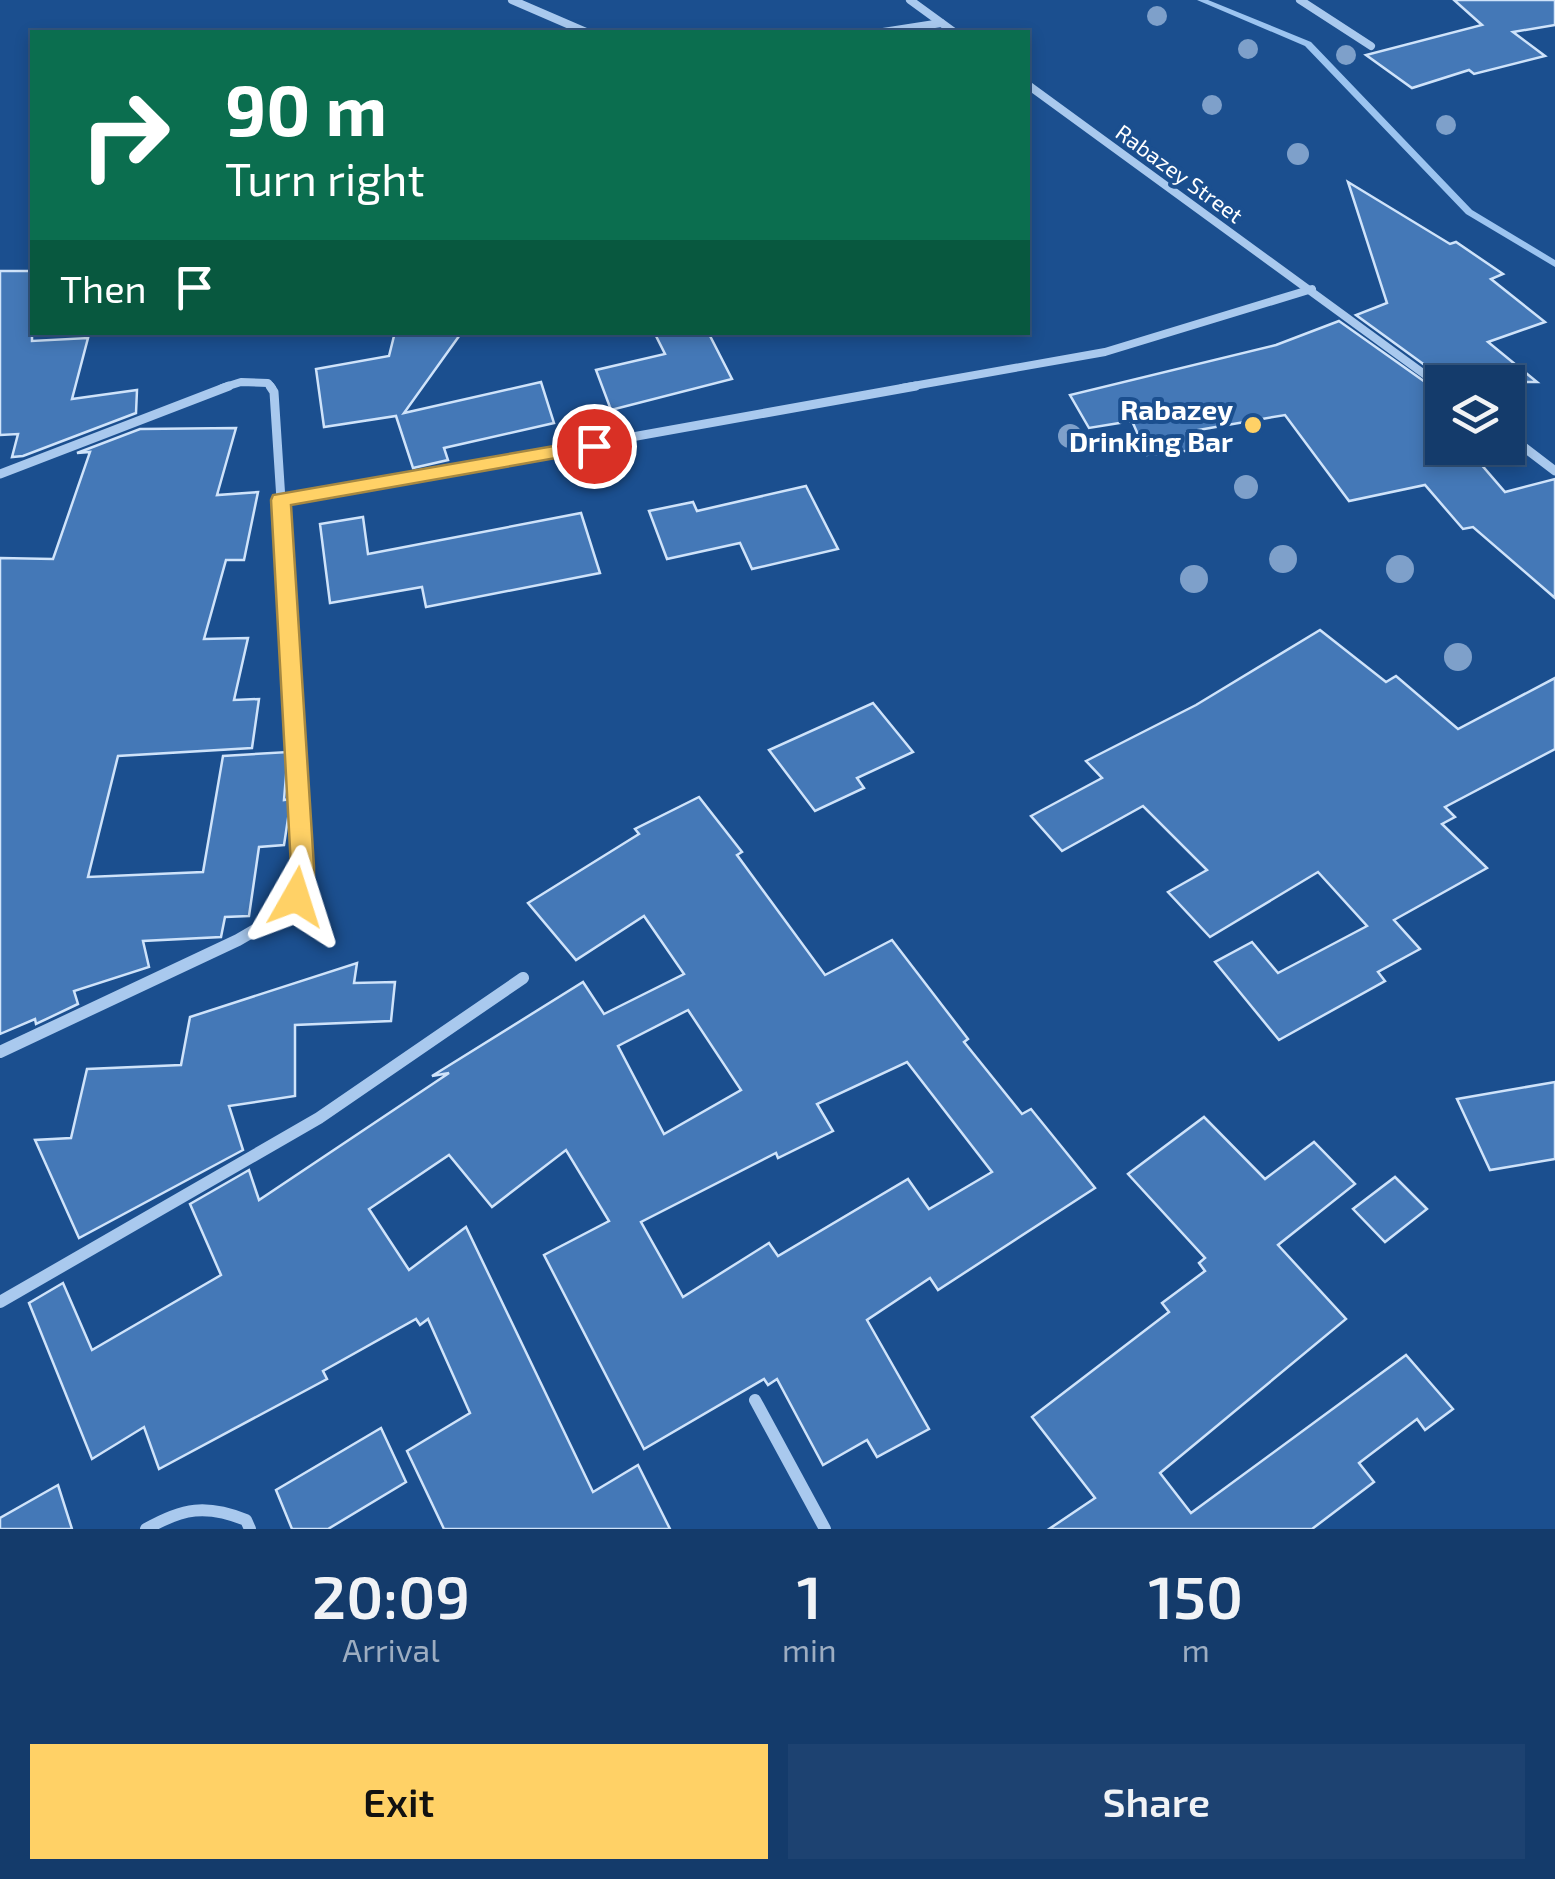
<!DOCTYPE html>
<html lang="en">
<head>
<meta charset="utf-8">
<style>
  body { margin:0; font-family:"Exo 2",sans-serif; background:#1d4271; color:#f1f3f6; height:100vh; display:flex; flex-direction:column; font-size:38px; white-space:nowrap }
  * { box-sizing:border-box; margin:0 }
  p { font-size:32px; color:#9dadc1 }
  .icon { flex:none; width:55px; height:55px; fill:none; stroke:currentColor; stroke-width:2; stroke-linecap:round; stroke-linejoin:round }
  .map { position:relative; height:1529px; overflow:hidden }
  .sheet { display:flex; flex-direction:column; background:#143b6b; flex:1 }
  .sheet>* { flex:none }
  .guide { position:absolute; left:30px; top:30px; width:1000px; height:305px; border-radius:0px; box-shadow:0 5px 15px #0003,0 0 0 2px #33557e; background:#0b6e4f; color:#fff; overflow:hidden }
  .buttons { position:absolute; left:1425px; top:365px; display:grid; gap:20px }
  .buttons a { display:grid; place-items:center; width:100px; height:100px; border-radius:0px; background:#143b6b; box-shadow:0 5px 15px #0003,0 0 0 2px #33557e; font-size:50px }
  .pin { position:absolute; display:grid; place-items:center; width:85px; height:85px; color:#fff; margin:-42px; border:5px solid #fff; border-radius:50%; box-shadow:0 2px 10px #0007 }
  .me { position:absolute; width:110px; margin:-55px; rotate:6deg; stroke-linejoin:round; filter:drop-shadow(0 0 8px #0008) }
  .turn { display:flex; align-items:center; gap:35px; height:210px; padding:0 30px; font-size:45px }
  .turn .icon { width:130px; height:130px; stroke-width:2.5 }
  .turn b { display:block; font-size:70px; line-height:85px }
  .then { display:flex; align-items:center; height:95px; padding:0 30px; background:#0003; gap:20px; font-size:38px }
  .eta { display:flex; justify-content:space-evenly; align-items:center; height:170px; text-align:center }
  .eta b { font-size:60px; font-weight:600; line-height:70px }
  .button { display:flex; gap:20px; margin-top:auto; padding:20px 30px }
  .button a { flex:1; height:115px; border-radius:0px; background:#ffd166; color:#111; font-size:40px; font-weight:600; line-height:115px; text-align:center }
  .button a+a { background:#1d4271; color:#f1f3f6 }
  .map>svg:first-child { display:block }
</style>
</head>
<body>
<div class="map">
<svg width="1555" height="1529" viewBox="0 0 1555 1529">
  <rect width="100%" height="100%" fill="#1b4f8f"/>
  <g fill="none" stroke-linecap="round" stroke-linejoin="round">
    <path fill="#9cc4f0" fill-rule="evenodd" d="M1197,0H1208L1311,42L1472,210L1555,260V267L1466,214L1305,46Z"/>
  </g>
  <g fill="#4478b7" stroke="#cfe3fa" stroke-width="2.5" fill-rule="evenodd">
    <path d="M1454,0H1555V25L1513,32L1545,56L1474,74L1469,70L1412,88L1366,55L1482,25Z"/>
    <path d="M1348,182L1450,244L1456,242L1503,274L1491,279L1545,322L1488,342L1537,382H1448L1356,315L1387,303Z"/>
    <path d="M0,271H32V341L88,338L72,399L137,390L136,413L23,456L12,457L18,434L0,435Z"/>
    <path d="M1339,321L1442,394V448H1467L1505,492L1555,479V598L1473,527L1463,529L1425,485L1349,501L1285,415L1187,432L1195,450L1147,455L1132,421L1089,428L1070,395L1276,345Z"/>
    <path d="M395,332H462L404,413L541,382L554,423L444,448L448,460L413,468L396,416L324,427L316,369L389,356Z"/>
    <path d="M654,332H708L732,379L611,410L596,370L665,354Z"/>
    <path d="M236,428L217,495L258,492L244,560H226L204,639L248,638L234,700L259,699L252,748L118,756L88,877L203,872L223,756L288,752L284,800L291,799L284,845L259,847L249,916L225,917L221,937L143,941L149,967L74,991L78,1004L36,1024L35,1019L0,1034V558L53,559L90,452L77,453L140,429Z"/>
    <path d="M806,486L838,549L752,569L740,543L667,559L649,511L693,502L697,511Z"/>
    <path d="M581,513L600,573L426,607L422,587L330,603L320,524L363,517L368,554Z"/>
    <path d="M1320,630L1386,682L1396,676L1458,729L1555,678V749L1445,807L1455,817L1442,824L1487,868L1394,920L1420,949L1378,972L1385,981L1279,1040L1215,962L1252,942L1278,973L1367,926L1318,872L1210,937L1168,892L1207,870L1143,806L1062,851L1031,816L1102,778L1086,761L1196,705Z"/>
    <path d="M873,703L913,752L857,778L864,788L815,811L769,750Z"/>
    <path d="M699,797L742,852L737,855L825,975L892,940L968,1039L964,1042L1022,1114L1031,1109L1095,1188L938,1290L930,1278L867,1320L929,1429L877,1457L867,1440L823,1465L777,1379L768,1385L764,1379L644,1449L544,1255L609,1221L566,1150L492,1207L449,1155L369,1209L409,1270L466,1227L593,1492L638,1465L670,1529H444L407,1451L470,1413L428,1319L420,1325L416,1319L323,1371L327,1379L159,1469L144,1427L92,1459L29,1303L63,1283L92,1350L221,1275L190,1204L249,1170L259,1200L449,1073L432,1076L583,982L604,1014L684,974L644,916L576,960L528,903L639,834L635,829ZM688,1010L741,1090L664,1134L618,1046ZM907,1062L992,1172L929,1209L908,1179L778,1256L769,1243L683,1297L641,1222L776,1153L778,1158L833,1131L817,1104Z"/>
    <path d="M357,963L354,983L395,982L391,1021L295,1025V1096L229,1106L243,1150L79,1238L35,1140L71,1138L87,1069L181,1065L190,1017Z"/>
    <path d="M1555,1082V1159L1490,1170L1457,1099Z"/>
    <path d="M1204,1117L1265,1179L1314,1142L1355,1184L1278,1245L1346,1319L1160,1473L1191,1513L1406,1355L1453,1409L1425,1430L1417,1419L1359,1463L1374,1482L1312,1529H1049L1095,1498L1032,1417L1169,1312L1162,1303L1205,1271L1199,1263L1205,1258L1128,1174Z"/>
    <path d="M1395,1177L1427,1209L1385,1242L1353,1209Z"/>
    <path d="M381,1428L406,1482L328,1529H292L276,1490Z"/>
    <path d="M58,1485L72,1529H0V1518Z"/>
  </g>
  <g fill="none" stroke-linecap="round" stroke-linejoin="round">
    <g stroke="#a9c9ee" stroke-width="8">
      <path d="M512,0L586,32"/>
      <path d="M910,0L954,32"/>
      <path d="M1300,0L1371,46"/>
      <path d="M883,32L941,23"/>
      <path d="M1028,85L1442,387"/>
      <path d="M222,388L241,382L268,383L272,388"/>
      <path d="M902,388L1105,352L1312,289"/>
    </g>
    <g stroke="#a9c9ee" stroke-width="9">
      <path d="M270,386L274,392L281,500"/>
      <path d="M1508,435L1555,471"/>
      <path d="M0,474L229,386"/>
      <path d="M300,887L303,867L281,500L916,386"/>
    </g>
    <g stroke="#a9c9ee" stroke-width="12">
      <path d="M0,1052L238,940L279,916L301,885"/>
      <path d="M0,1302L319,1118L523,978"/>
      <path d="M755,1400L825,1529"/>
      <path d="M146,1529C183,1508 206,1504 246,1520L250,1529"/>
    </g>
  </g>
  <g fill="#7ea0ca">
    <circle cx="1157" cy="16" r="10"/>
    <circle cx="1248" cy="49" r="10"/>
    <circle cx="1346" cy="55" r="10"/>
    <circle cx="1212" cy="105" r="10"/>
    <circle cx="1446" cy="125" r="10"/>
    <circle cx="1298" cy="154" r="11"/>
    <circle cx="1070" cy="436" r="12"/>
    <circle cx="1246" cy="487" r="12"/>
    <circle cx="1283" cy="559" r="14"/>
    <circle cx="1400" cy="569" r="14"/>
    <circle cx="1194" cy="579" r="14"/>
    <circle cx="1458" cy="657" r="14"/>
  </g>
  <path fill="#ffd166" stroke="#a68842" stroke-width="2.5" d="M594,439L601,441V450L291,505L314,867V883L304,904H287L284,897L290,883L291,867L271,500L273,495Z"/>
  <circle fill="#ffd166" stroke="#1b4f8f" stroke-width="4" cx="1253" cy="425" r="10"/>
  <g text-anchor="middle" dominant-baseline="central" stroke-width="8" stroke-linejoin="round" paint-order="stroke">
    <g font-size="22" fill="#fff" stroke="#1b4f8f">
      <text transform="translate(1180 173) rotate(36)">Rabazey Street</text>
    </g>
    <g font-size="28" font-weight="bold" fill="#fff" stroke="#1b4f8f" text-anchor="end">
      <text x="1233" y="409">Rabazey<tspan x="1233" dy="32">Drinking Bar</tspan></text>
    </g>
  </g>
</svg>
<div class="buttons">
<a><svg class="icon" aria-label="layers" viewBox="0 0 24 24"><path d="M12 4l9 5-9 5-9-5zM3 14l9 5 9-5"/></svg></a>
</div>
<div class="pin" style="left:594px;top:446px;background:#d93025"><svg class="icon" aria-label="arrive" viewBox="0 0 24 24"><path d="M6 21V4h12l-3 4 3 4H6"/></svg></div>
<svg class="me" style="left:296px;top:897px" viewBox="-20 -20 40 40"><path d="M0-17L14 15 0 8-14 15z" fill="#ffd166" stroke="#fff" stroke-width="4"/></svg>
<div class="guide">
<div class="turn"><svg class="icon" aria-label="right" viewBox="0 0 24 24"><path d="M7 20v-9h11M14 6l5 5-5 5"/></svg><div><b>90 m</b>Turn right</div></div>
<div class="then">Then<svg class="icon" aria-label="arrive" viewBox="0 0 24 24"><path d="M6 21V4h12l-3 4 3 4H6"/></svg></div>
</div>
</div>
<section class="sheet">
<div class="eta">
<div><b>20:09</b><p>Arrival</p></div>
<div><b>1</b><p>min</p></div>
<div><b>150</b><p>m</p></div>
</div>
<div class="button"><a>Exit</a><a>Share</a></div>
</section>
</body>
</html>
